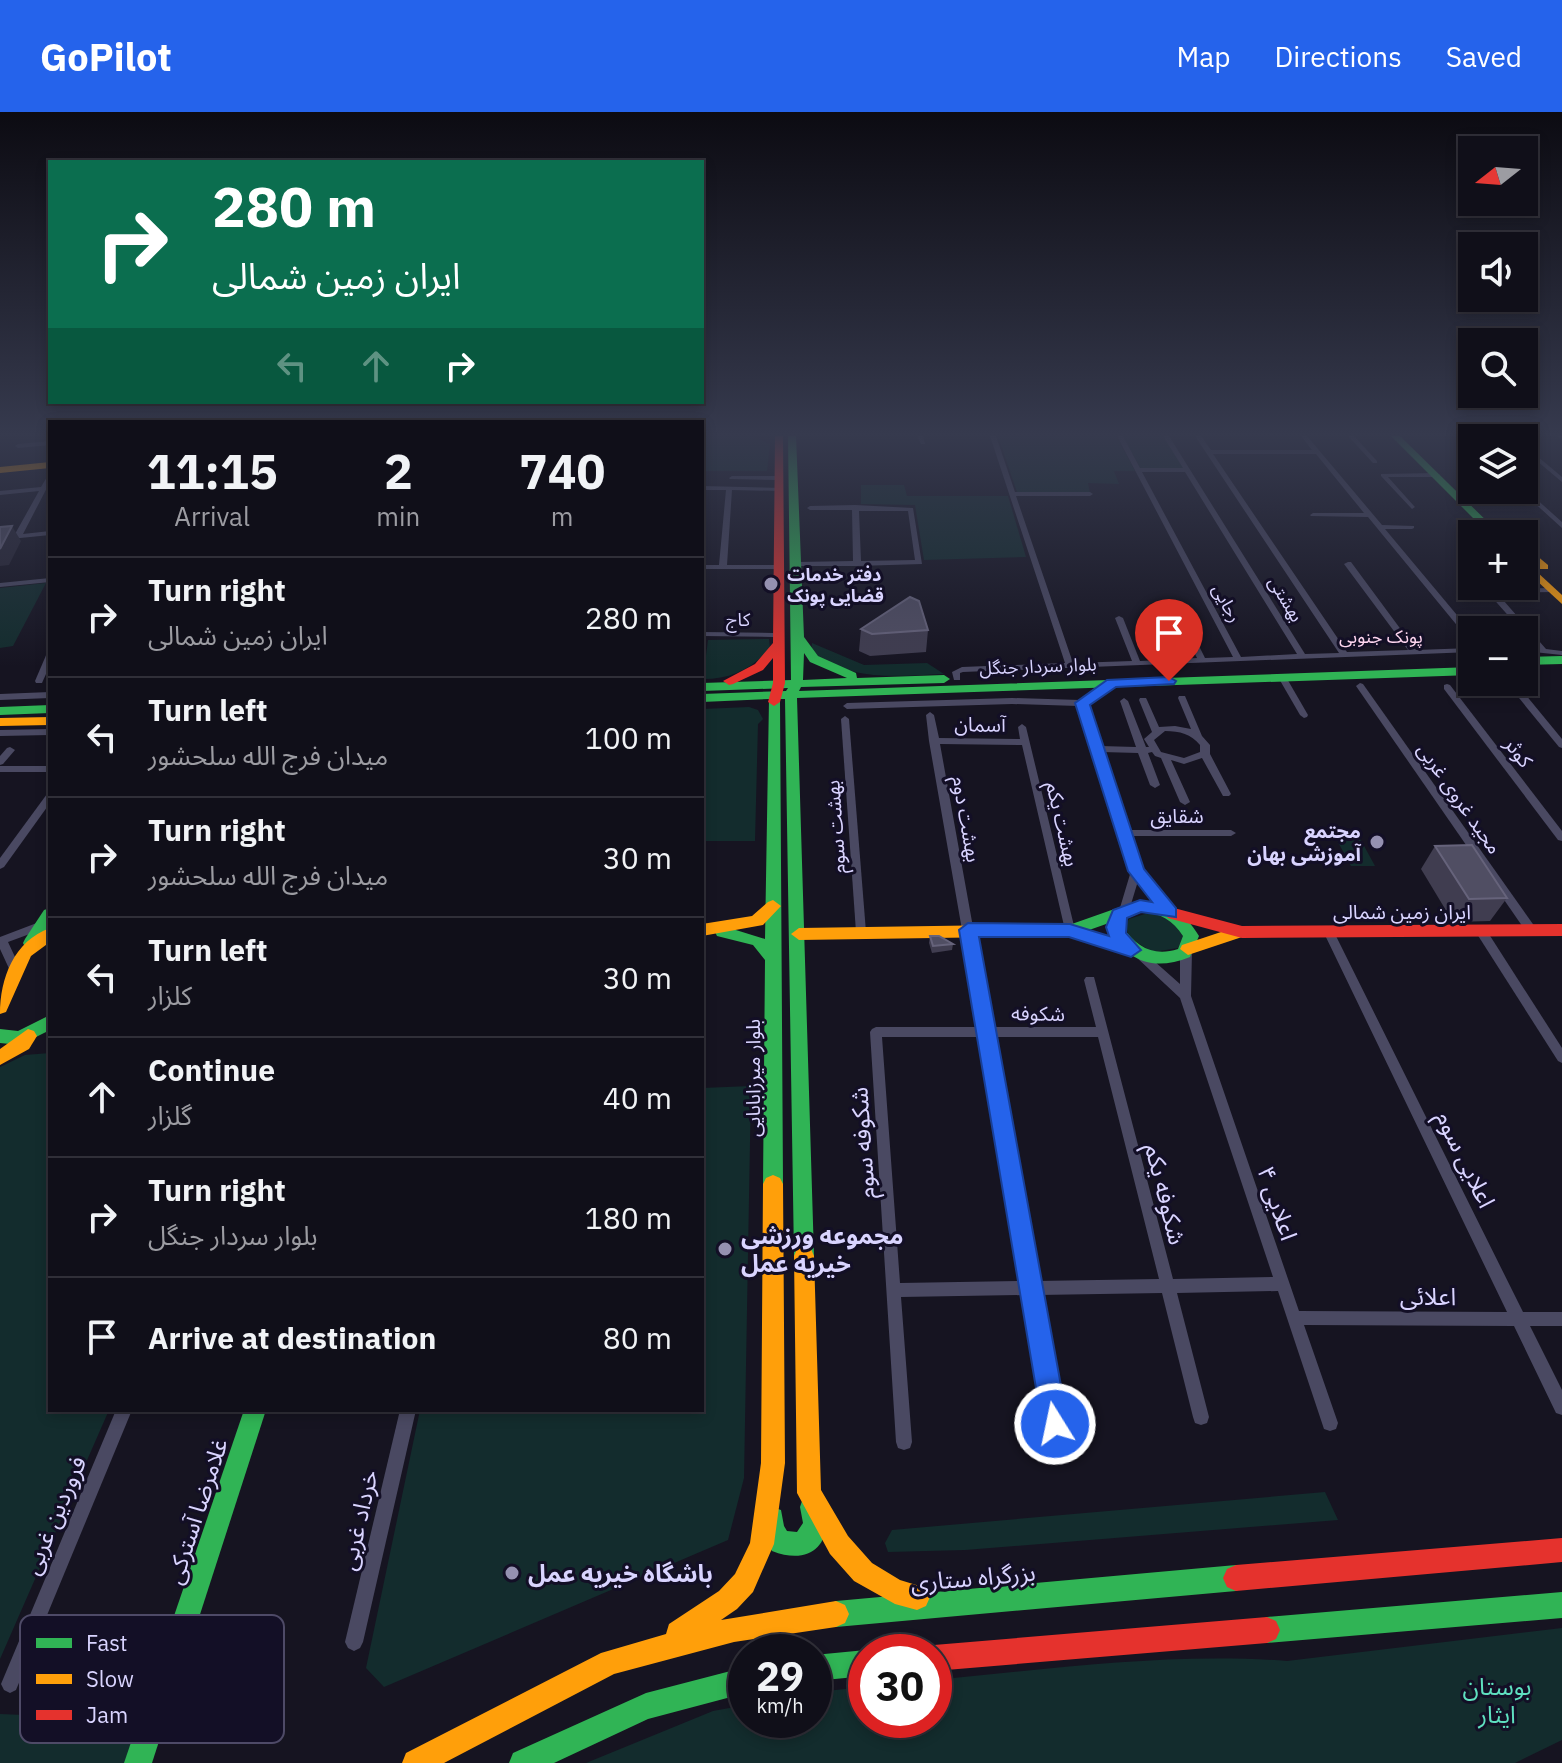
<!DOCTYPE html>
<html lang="en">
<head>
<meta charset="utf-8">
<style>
  body { margin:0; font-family:"IBM Plex Sans","Noto Sans Arabic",sans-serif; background:#1e1d26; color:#f1f3f6; height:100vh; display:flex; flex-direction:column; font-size:30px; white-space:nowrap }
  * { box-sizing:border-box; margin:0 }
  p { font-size:26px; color:#9c9ca2 }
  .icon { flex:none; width:44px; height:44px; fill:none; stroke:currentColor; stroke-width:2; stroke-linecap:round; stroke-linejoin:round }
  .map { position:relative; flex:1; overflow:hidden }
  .panel { position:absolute; left:48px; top:308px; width:656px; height:992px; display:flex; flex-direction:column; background:#100f19; border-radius:0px; box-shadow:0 4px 12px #0003,0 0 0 2px #302f38 }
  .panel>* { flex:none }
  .top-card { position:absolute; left:48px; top:48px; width:656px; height:244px; border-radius:0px; box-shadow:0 4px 12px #0003,0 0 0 2px #302f38; background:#0b6e4f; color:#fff; overflow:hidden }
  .needle { width:52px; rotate:253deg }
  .fabs { position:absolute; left:1458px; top:24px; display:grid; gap:16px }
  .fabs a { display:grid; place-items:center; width:80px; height:80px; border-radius:0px; background:#100f19; box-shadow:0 4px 12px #0003,0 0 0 2px #302f38; font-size:40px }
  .speed { position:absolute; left:728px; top:1522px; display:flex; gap:16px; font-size:40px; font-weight:700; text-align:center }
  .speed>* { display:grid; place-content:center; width:104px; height:104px; border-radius:50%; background:#100f19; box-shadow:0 4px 12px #0003,0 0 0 2px #302f38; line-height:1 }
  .speed small { font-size:20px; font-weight:400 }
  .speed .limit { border:12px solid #d22; background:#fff; color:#111 }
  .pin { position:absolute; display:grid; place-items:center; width:68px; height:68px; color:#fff; margin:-82px -34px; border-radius:50% 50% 50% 0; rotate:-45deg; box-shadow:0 0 8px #0007 }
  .pin .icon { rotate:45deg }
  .me { position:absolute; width:88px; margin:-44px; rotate:350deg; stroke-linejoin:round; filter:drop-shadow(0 0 6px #0008) }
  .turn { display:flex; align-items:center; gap:28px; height:168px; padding:0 32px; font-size:36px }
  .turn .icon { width:104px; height:104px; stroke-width:2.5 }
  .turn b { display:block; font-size:56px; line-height:68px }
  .lanes { display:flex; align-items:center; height:76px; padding:0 32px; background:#0003; justify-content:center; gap:40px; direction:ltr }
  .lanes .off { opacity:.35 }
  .eta { display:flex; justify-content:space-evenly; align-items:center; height:136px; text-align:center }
  .eta b { font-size:48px; font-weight:700; line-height:56px }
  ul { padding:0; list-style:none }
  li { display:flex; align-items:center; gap:24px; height:120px; padding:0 32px; border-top:2px solid #302f38 }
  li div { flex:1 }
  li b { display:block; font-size:30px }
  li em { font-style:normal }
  header { display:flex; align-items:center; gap:48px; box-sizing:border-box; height:112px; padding:0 40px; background:#2563eb; color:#fff }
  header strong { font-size:38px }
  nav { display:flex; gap:44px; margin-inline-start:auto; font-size:28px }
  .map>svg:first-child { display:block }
</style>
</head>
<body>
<header>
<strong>GoPilot</strong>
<nav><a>Map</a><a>Directions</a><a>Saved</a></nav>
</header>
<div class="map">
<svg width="1562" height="1651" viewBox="0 0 1562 1651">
  <rect width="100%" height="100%" fill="#161421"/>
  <g fill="#132c2d">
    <path d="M702,324H750L770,332L767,359H702Z"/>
    <path d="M998,324H1116L1135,359H1114L1119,372L1088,371L1090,381L1017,380Z"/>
    <path d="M1123,324H1163L1185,357H1141Z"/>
    <path d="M861,373H904L907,384H1008L1026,445L924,448L915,393L861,392Z"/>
    <path d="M46,471L13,534L0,536V476Z"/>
    <path d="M769,527L770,536C752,557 731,567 703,567L708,528Z"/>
    <path d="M812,531L864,553L927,551L944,562C895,564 853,570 811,540Z"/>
    <path d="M749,595L758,598L763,607L758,612L755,729H702V597Z"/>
    <path d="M1333,721H1357L1375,754H1351Z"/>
    <path d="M1151,800L1177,811L1184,825L1178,836L1153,840L1129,826L1126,813L1129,807Z"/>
    <path d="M50,941V1298H109L0,1547V955L25,943Z"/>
    <path d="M751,974L744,1366L728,1428L384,1575L366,1556L420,1298H702V976Z"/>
    <path d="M1325,1380L1338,1408L965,1438L888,1440L885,1431L892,1418Z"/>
    <path d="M1562,1516V1628L1515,1651H586L713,1599L746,1593V1608H814L815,1580L866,1575V1608H934V1568C1050,1557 1170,1540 1287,1549Z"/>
    <path d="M0,1602L144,1608L129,1651H0Z"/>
  </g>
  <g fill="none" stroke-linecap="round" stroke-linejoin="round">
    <g fill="#4a4962" fill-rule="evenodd">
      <path d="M917,324H923L925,332H921Z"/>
      <path d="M990,324H996L1015,380H1090L1093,382L1090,384H1016L1073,551L1132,549L1115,506L1119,504L1123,506L1140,549L1197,546L1179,510L1183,508L1187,510L1205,546L1233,545L1117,324H1123L1140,356H1183L1163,324H1169L1305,542L1339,541L1195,324H1201L1211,338H1312L1301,324H1307L1382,413L1414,414V416L1412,417H1385L1472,521V528H1469L1368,405L1311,404L1310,403L1313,401H1364L1316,342H1213L1347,540L1408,538L1344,452L1348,450H1351L1416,538L1472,536V540L963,560L960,561V568H954L952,560L962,555L1065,551ZM1142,360H1185L1297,542L1241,545Z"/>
      <path d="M1348,324H1354L1377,349V351H1373Z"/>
      <path d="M1460,324H1466L1472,329V334Z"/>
      <path d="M1508,324H1515L1517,326H1510Z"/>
      <path d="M1557,324H1562V327Z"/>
      <path d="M50,329V333L18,336L15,334L18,332Z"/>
      <path d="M1524,333L1562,365V370L1524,338Z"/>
      <path d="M1381,362L1437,361L1440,363L1437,365H1388L1414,394L1415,395L1412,397L1381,364Z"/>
      <path d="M50,364V370L23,422L50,419V423L0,428V424L15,422L39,379L0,383V379L41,375L47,365Z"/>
      <path d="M732,364H780L783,366L780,368L730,367L729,366Z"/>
      <path d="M702,374L783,376V378L781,379L732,378L727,453H784V457H702V453H719L726,378H702Z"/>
      <path d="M1524,376L1562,410V416L1520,378H1524Z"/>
      <path d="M855,393L913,396L922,452L857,454H794L793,452L797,450L853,449L852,398H810L807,396L810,394ZM859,399H908L915,448L861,449Z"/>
      <path d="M1457,443H1463L1472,454V460L1457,447Z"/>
      <path d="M50,466V470L0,475V471Z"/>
      <path d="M1482,474H1490L1493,477L1554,476L1555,478L1551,480L1497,481L1546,537L1562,539V543L1524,539V535L1537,536L1524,522V518H1521Z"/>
      <path d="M702,520L773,521L777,523L773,525L702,524Z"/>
      <path d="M47,541H50V553L42,571H36L35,569Z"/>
      <path d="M1282,562L1286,565L1308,603L1307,605L1304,606L1300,603L1278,565Z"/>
      <path d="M1112,568L1116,571L1115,573L1087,592L1100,634L1136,635L1120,589L1124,586L1128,589L1146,635H1149L1144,627L1152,620L1139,588L1140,586H1146L1147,588L1159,615L1175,614L1191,617L1178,586L1179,584H1185L1202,624L1210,633V642L1231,682L1229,684H1223L1202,646L1184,652L1171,648L1190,690L1185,693L1180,690L1161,646L1155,644L1152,640L1148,641L1160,673L1155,676L1150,673L1138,641L1102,640L1128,718H1231L1236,721L1231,724H1130L1141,758L1175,800L1170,804L1166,803L1138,769L1128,802L1124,803L1119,799L1131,759L1093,639L1090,637L1092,635L1078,594L1012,592L847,597L843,594L847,591L1012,586L1080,588ZM1165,619C1180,619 1191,622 1200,633V640L1184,646L1161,640L1154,628Z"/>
      <path d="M1513,570L1516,571L1562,627V636L1559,635L1510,575L1509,573Z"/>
      <path d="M1360,571L1363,572L1535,815L1536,818L1535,821H1527L1356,574Z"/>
      <path d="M1447,572L1450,573L1562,719V729L1558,728L1444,577V573Z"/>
      <path d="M50,580V586L0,588V582Z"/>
      <path d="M930,600L934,603L939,626L1020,627L1018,615L1022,612L1026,615L1075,818L1070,822L1065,818L1022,633L940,632L991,915H1096L1084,868L1086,865H1094L1173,1167L1273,1165L1180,886L1135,844L1137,841H1145L1180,872V839L1186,835L1192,839L1191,884L1299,1199L1507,1200L1323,819L1328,815L1332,816L1523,1200H1562V1214H1530L1562,1278V1303L1556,1301L1514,1214L1304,1213L1338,1311L1336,1317L1330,1319L1324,1317L1278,1179L1177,1181L1209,1305L1207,1311L1201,1313L1195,1311L1193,1305L1162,1181L1039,1183L1063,1312L1061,1318L1055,1320L1049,1318L1047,1312L1025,1183L901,1185L912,1330L910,1336L904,1338L898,1336L896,1330L870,920L872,917L876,915H979L929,629L926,603ZM882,925H981L1023,1169L900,1171ZM993,925H1098L1159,1167L1037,1169Z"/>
      <path d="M845,604L849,607L866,820L861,824L856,820L841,607Z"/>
      <path d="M50,617V623L0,624V618Z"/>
      <path d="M10,635L15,638L3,652L0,653V644L7,636Z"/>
      <rect x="0" y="654" width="50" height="6"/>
      <path d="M50,681V691L4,755L0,757V746L47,682Z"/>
      <path d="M42,809L47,813L46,816L8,830L22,860L20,863H12L0,837V825Z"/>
      <path d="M1481,815L1485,816L1562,936V951L1558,949L1477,822L1476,819Z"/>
      <path d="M116,1298H132L16,1578L10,1581L4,1578L1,1572Z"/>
      <path d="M400,1298H416L363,1530L360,1536L354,1539L348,1536L345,1530Z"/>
    </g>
    <g fill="#30b455" fill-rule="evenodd">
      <path d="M788,324H796L804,525L818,544L856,561L857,566L944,563L950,567L944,571L801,575L799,579L1472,555V563L797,586L814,1144L811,1151L804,1154L797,1151L794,1144L785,587H778L780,590L783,1072L780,1078L773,1081L766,1078L763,1072L765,848L753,833L717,824L715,820L723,814L765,827L769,587L702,590V582L786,579L788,576L702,579V571L791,568ZM804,541L810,550L847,566L803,568Z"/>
      <path d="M1391,324H1400L1500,422H1489Z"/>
      <path d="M1562,544V552L1524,553V545Z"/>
      <path d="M50,593V601L0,603V595Z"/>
      <path d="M1140,788C1167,791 1185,800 1199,824L1190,845C1152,860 1127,849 1107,815L1109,811L1075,823L1067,817L1069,813ZM1142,800C1160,801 1173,808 1183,824L1178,837C1154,845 1136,835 1123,815L1126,807Z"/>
      <path d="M50,796V815L37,835H25L23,831L25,827L44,798Z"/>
      <path d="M50,903V918L20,933L0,931V917L18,919Z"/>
      <path d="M244,1298H266L152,1651H124Z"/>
      <path d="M812,1383L821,1386C837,1426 815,1456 772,1439L759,1418L763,1398L772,1395L781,1398L784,1414L787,1419L797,1420L803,1411L800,1395L803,1386Z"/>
      <path d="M1236,1453L1245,1457L1249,1466L1245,1475L1236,1479L836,1515L827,1511L823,1502L827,1493L836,1489Z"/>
      <path d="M1562,1480V1506L1267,1531L1258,1527L1254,1518L1258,1509L1267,1505Z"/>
      <path d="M866,1538L871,1540H866V1564L814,1569V1543Z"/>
      <path d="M746,1555V1581L648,1607L554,1651H509L513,1641L646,1581Z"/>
    </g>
    <g fill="#ff9f0a" fill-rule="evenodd">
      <path d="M50,350V356L0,361V355Z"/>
      <path d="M1524,433L1548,453V457H1540L1524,442Z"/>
      <path d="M1524,448L1562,483V492L1524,457Z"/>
      <path d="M50,605V613L0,614V606Z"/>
      <path d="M773,788L781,794L763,813L702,824V812L752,804L768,790Z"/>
      <path d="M1070,812L1137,834L1139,838L1131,844L1070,824L799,828L791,822L799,816Z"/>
      <path d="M1236,815L1242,817L1244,821L1242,825L1188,843L1180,837L1182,833Z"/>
      <path d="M50,816V830L31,844L6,900L0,902C0,866 14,829 50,816Z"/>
      <path d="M28,917L34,919L37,924L29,937L0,953V937Z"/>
      <path d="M773,1063L780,1066L783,1072L785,1351L774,1432L753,1480L737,1497L721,1508L836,1489L845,1493L849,1502L845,1511L836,1515L734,1530L614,1562L444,1651H402L406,1641L601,1541L666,1522L669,1512L719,1479L735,1462L750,1431L761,1351L763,1072L766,1066Z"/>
      <path d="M804,1134L811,1137L814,1144L821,1378L848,1424L872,1451L900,1468L926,1476L930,1485L926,1494L917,1498L895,1492L854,1469L830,1442L797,1381L794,1144L797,1137Z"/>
    </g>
    <g fill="#e5322d" fill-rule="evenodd">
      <path d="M775,324H783L785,571L780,590L774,594L768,590L773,571V546L763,558L733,572L729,573L723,569L755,552L773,531Z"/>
      <path d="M1174,796L1242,814L1562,812V824L1242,826L1168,806L1166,802Z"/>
      <path d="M1562,1426V1450L1236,1479L1227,1475L1223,1466L1227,1457L1236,1453Z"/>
      <path d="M1267,1505L1276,1509L1280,1518L1276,1527L1267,1531L934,1559V1540H923L934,1533Z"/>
    </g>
  </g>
  <g fill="#403d50">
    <path d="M861,517L928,518L926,540L870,544L859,539Z"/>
    <path d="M1435,734L1507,786L1490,809L1453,810L1421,757Z"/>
    <path d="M930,824L953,832L952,838L932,841L929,831Z"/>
  </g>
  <path fill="#282635" d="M12,414L21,429L9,453L0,454V437Z"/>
  <g fill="#504e63" stroke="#66637b" stroke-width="2">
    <path d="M12,414L0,437V415Z"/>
    <path d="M910,485L919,489L928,518L872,522L861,517Z"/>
    <path d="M1472,733L1507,786L1469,787L1435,734Z"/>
    <path d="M930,824H939L953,832L933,834Z"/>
  </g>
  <linearGradient id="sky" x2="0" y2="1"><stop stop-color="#0c0b12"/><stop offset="0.58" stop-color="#363a4e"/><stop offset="1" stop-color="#363a4e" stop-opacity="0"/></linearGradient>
  <rect width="1562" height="555" fill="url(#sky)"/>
  <path fill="#2563eb" stroke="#184099" stroke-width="2" d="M1169,565L1176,569L1174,572L1116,575L1090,593L1144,757L1176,796V805L1141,800L1127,806L1126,821L1141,838L1131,845L1069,825H979L1068,1312L1065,1321L1055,1325L1046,1321L1042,1312L959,818L968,811L1070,812L1109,824L1106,815L1113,798L1140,788L1152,790L1128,759L1075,591L1107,568Z"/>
  <g fill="#9591b1" stroke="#130f26" stroke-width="3">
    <circle cx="771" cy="472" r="8"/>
    <circle cx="1377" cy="730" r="8"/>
    <circle cx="725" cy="1137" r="8"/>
    <circle cx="512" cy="1461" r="8"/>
  </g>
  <g text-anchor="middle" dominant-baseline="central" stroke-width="6" stroke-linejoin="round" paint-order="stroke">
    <g font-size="18" font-weight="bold" fill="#d9d4ff" stroke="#130f26" text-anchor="start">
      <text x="787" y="462">دفتر خدمات<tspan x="787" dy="21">قضایی پونک</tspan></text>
    </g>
    <g font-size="18" fill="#d9d4ff" stroke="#130f26">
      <text transform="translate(1286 487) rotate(59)">بهشتی</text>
      <text transform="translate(1227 491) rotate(62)">رجایی</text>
      <text x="738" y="507">کاج</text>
      <text transform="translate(1038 554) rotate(-2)">بلوار سردار جنگل</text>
    </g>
    <g font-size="18" fill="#ffd6f0" stroke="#130f26">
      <text x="1381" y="524">پونک جنوبی</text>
    </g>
    <g font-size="20" fill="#d9d4ff" stroke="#130f26">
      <text transform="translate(980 612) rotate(1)">آسمان</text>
      <text transform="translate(1519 640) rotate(53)">کوثر</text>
      <text transform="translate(1460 686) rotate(55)">مجید غروی غربی</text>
      <text x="1177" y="703">شقایق</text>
      <text transform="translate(967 707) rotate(80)">بهشت دوم</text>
      <text transform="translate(1063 712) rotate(77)">بهشت یکم</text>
      <text transform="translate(835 715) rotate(-94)">بهشت سوم</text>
      <text x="1402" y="799">ایران زمین شمالی</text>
      <text transform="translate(1038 901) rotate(1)">شکوفه</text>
      <text transform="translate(752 966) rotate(-90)">بلوار میرزابابایی</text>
    </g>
    <g font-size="20" font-weight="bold" fill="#d9d4ff" stroke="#130f26" text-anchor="end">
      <text x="1361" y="718">مجتمع<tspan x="1361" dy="23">آموزشی بهان</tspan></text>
    </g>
    <g font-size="24" fill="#d9d4ff" stroke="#130f26">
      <text transform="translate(862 1031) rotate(-94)">شکوفه سوم</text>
      <text transform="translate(1466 1047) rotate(64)">اعلایی سوم</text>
      <text transform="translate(1166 1082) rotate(76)">شکوفه یکم</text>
      <text transform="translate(1278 1091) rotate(71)">اعلایی ۴</text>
      <text x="1428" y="1184">اعلائی</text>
      <text transform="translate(196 1399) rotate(-72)">غلامرضا آسترکی</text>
      <text transform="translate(54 1403) rotate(-67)">فروردین غربی</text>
      <text transform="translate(358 1408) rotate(-77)">خرداد غربی</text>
      <text transform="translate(973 1465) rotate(-5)">بزرگراه ستاری</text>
    </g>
    <g font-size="24" font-weight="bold" fill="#d9d4ff" stroke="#130f26" text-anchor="start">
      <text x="741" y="1123">مجموعه ورزشی<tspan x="741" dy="28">خیریه عمل</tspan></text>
      <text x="528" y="1461">باشگاه خیریه عمل</text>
    </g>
    <g font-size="24" fill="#5fe0c0" stroke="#130f26">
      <text x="1497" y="1574">بوستان<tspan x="1497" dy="28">ایثار</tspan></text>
    </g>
  </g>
  <rect x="20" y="1503" width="264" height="128" rx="12" fill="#130f26" stroke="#4e4a67" stroke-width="2"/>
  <rect x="36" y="1526" width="36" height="10" fill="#30b455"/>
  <rect x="36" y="1562" width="36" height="10" fill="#ff9f0a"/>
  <rect x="36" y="1598" width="36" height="10" fill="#e5322d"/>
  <g font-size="22" fill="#d9d4ff">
    <text x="86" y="1539">Fast</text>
    <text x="86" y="1575">Slow</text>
    <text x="86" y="1611">Jam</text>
  </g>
</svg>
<div class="fabs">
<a><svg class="needle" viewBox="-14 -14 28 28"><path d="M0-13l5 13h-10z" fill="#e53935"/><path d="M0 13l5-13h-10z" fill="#9c9ca2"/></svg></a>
<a><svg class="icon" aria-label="sound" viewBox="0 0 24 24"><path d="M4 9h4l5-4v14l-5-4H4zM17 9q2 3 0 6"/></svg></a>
<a><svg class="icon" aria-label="search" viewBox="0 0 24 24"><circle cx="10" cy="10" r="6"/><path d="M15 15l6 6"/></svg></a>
<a><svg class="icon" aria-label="layers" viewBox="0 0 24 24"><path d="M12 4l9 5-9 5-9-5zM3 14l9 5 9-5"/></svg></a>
<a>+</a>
<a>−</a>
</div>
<div class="speed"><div>29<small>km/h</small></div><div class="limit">30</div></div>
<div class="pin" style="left:1169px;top:569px;background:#d93025"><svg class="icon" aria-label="arrive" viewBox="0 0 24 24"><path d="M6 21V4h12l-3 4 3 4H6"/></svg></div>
<svg class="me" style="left:1055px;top:1312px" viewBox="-20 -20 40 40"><circle r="17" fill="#2563eb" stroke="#fff" stroke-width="3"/><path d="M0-11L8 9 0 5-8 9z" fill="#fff"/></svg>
<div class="top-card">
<div class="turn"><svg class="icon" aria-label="right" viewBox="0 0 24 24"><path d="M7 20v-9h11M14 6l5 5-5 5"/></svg><div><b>280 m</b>ایران زمین شمالی</div></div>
<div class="lanes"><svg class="icon off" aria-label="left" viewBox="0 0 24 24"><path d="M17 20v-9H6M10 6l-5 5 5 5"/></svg><svg class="icon off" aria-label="ahead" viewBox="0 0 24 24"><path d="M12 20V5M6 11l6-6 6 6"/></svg><svg class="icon" aria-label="right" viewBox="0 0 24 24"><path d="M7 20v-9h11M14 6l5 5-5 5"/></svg></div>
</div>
<section class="panel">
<div class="eta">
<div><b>11:15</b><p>Arrival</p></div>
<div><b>2</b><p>min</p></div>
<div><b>740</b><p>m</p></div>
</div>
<ul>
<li><svg class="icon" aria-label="right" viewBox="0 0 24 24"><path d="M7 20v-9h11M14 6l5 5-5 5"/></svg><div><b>Turn right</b><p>ایران زمین شمالی</p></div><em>280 m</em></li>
<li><svg class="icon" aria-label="left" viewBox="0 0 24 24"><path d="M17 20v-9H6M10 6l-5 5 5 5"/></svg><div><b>Turn left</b><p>میدان فرج الله سلحشور</p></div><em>100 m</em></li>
<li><svg class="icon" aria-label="right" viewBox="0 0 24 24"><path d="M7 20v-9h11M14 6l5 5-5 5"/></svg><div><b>Turn right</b><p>میدان فرج الله سلحشور</p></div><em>30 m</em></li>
<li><svg class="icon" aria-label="left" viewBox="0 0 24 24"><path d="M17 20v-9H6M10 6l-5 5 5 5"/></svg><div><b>Turn left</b><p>کلزار</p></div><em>30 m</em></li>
<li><svg class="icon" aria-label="ahead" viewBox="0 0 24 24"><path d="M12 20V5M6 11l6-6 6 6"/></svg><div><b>Continue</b><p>گلزار</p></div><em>40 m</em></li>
<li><svg class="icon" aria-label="right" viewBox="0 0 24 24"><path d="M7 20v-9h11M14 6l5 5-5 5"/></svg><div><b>Turn right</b><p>بلوار سردار جنگل</p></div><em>180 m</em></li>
<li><svg class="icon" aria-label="arrive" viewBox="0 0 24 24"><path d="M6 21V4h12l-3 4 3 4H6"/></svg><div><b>Arrive at destination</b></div><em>80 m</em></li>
</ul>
</section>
</div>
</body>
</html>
